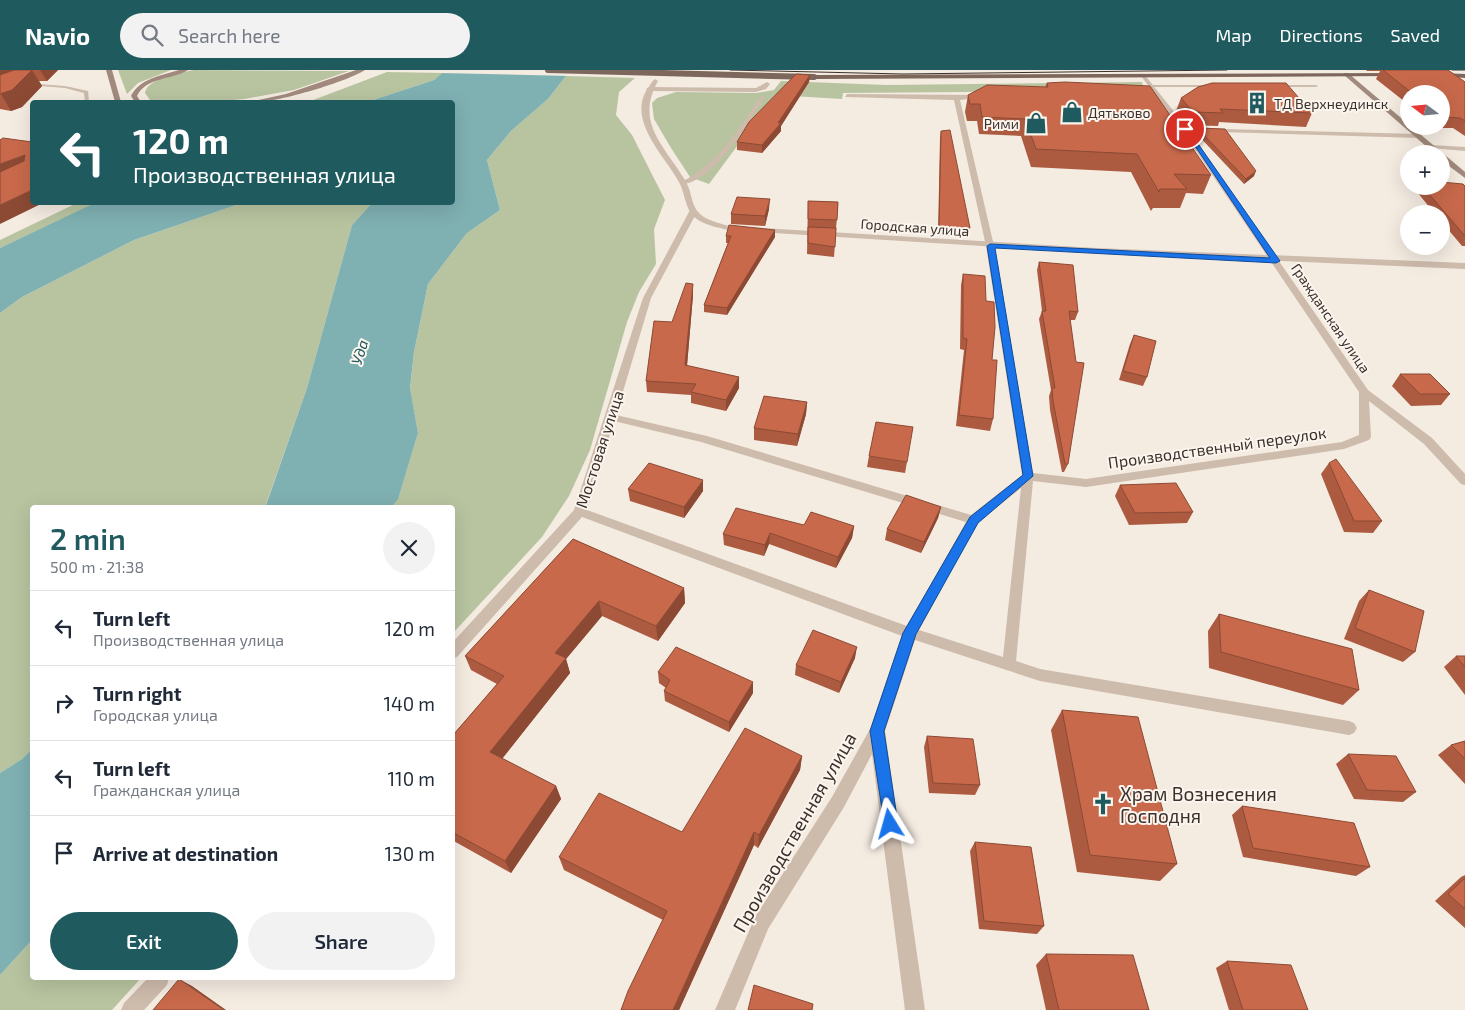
<!DOCTYPE html>
<html lang="en">
<head>
<meta charset="utf-8">
<style>
  body { margin:0; font-family:"Exo 2",sans-serif; background:#f2f2f3; color:#1f2937; height:100vh; display:flex; flex-direction:column; font-size:19px; white-space:nowrap }
  * { box-sizing:border-box; margin:0 }
  p { font-size:16px; color:#747a83 }
  .icon { flex:none; width:28px; height:28px; fill:none; stroke:currentColor; stroke-width:2; stroke-linecap:round; stroke-linejoin:round }
  .map { position:relative; flex:1; overflow:hidden }
  .sheet { position:absolute; left:30px; top:435px; width:425px; height:475px; display:flex; flex-direction:column; background:#fff; border-radius:5px; box-shadow:0 5px 20px #0002 }
  .sheet>* { flex:none }
  .guide { position:absolute; left:30px; top:30px; width:425px; height:105px; border-radius:5px; box-shadow:0 5px 20px #0002; background:#1f5a5e; color:#fff; overflow:hidden }
  .needle { width:32px; rotate:286deg }
  .tools { position:absolute; left:1400px; top:15px; display:grid; gap:10px }
  .tools a { display:grid; place-items:center; width:50px; height:50px; border-radius:50%; background:#fff; box-shadow:0 5px 20px #0002; font-size:25px }
  .pin { position:absolute; display:grid; place-items:center; width:42px; height:42px; color:#fff; margin:-21px; border:2px solid #fff; border-radius:50%; box-shadow:0 1px 5px #0007 }
  .me { position:absolute; width:55px; margin:-28px; rotate:352deg; stroke-linejoin:round; filter:drop-shadow(0 0 4px #0008) }
  .turn { display:flex; align-items:center; gap:18px; height:105px; padding:0 20px; font-size:22px }
  .turn .icon { width:65px; height:65px; stroke-width:2.5 }
  .turn b { display:block; font-size:35px; line-height:42px }
  .round { display:grid; place-items:center; flex:none; width:52px; height:52px; border-radius:26px; background:#f2f2f3 }
  .head { display:flex; align-items:center; justify-content:space-between; height:85px; padding:0 20px }
  h1 { font-size:30px; font-weight:600; line-height:38px; color:#1f5a5e }
  .action { display:flex; gap:10px; margin-top:auto; padding:10px 20px }
  .action a { flex:1; height:58px; border-radius:30px; background:#1f5a5e; color:#fff; font-size:20px; font-weight:600; line-height:58px; text-align:center }
  .action a+a { background:#f2f2f3; color:#1f2937 }
  ul { padding:0; list-style:none }
  li { display:flex; align-items:center; gap:15px; height:75px; padding:0 20px; border-top:1px solid #e0e1e3 }
  li div { flex:1 }
  li b { display:block; font-size:19px }
  li em { font-style:normal }
  header { display:flex; align-items:center; gap:30px; box-sizing:border-box; height:70px; padding:0 25px; background:#1f5a5e; color:#fff }
  header strong { font-size:24px }
  nav { display:flex; gap:28px; margin-inline-start:auto; font-size:18px }
  .search { width:350px; height:45px; background:#f2f2f3; display:flex; align-items:center; gap:12px; box-sizing:border-box; padding:0 18px; border-radius:28px; color:#747a83; font-size:19px }
  .map>svg:first-child { display:block }
</style>
</head>
<body>
<header>
<strong>Navio</strong>
<div class="search"><svg class="icon" aria-label="search" viewBox="0 0 24 24"><circle cx="10" cy="10" r="6"/><path d="M15 15l6 6"/></svg>Search here</div>
<nav><a>Map</a><a>Directions</a><a>Saved</a></nav>
</header>
<div class="map">
<svg width="1465" height="940" viewBox="0 0 1465 940">
  <rect width="100%" height="100%" fill="#f4ebe1"/>
  <g fill="#b8c4a0">
    <path d="M118,0H171L138,13L127,24Z"/>
    <path d="M194,0L349,1L294,20L244,29L212,32H158L150,30L145,23C146,9 182,2 194,0Z"/>
    <path d="M387,2L443,3L434,10L367,32H308Z"/>
    <path d="M566,6L635,8L619,22L616,45L632,65L665,130L654,159L656,194L639,222L627,252L590,380L569,426L542,467L453,563L452,438H392L398,428L418,363L410,319L414,282L428,214L467,163L500,140L487,90L511,61L548,29Z"/>
    <path d="M781,11L886,15L1142,12L1143,16L966,22L843,23L842,29L775,25L709,114L690,107L671,78L654,49L652,33L657,28L676,22L756,23L774,20Z"/>
    <path d="M77,133H97L0,178V170Z"/>
    <path d="M242,133H372L352,155L307,318L265,437L32,438V679L22,689L0,703V243L22,227L134,170Z"/>
    <path d="M32,870V908H141L112,940H0V905Z"/>
  </g>
  <g fill="#7fb0b2">
    <path d="M446,0H576L566,6L548,29L511,61L487,90L500,140L467,163L428,214L414,282L410,318L418,363L398,429L392,437L265,438L307,318L352,155L372,133L452,132V32H367L434,10Z"/>
    <path d="M97,132L242,133L134,170L22,227L0,243V178Z"/>
    <path d="M32,679V870L0,905V703L22,689Z"/>
  </g>
  <path fill="#f4ebe1" d="M442,0H578L570,6L440,3Z"/>
  <g fill="none" stroke-linecap="round" stroke-linejoin="round">
    <g fill="#cdbbac" fill-rule="evenodd">
      <path d="M25,13L65,16L88,21L89,32H85L84,23L65,18L27,15Z"/>
      <path d="M1153,15H1215L1217,16L1215,17H1151Z"/>
      <path d="M1274,15H1316L1318,16L1316,17H1272Z"/>
      <path d="M761,26L765,27C750,50 712,115 681,114V112C719,94 738,59 761,26Z"/>
      <path d="M1183,58L1419,64L1422,66L1419,68L1185,61L1183,60Z"/>
    </g>
    <g fill="#cdbbac" fill-rule="evenodd">
      <path d="M1144,4L1187,58L1368,320L1432,368L1465,404V415L1461,414L1424,374L1369,331L1371,367L1369,370L1344,379L1086,417L1033,411L1016,591L1040,599L1349,651L1354,653L1357,658L1354,663L1349,665L1040,611L915,570L885,661L925,940H905L872,684L844,737L768,859L735,940H715L755,847L832,727L870,659L902,566L582,447L457,587L452,589V573L574,440L643,228L690,140L697,142L651,228L616,345L707,366L971,445L1022,405L986,176L954,30L845,27L847,24L983,25L986,27L960,30L994,176L1033,403L1086,409L1342,372L1359,365V322L1182,60L1141,6ZM614,351L701,372L966,452L907,556L587,440ZM1021,418L1003,587L919,560L977,453Z"/>
      <path d="M767,12L770,14L766,19L756,22L649,21L646,19L649,17L756,18Z"/>
      <path d="M1432,75L1465,77V81L1430,78L1429,77Z"/>
      <path d="M148,908H169L167,915L144,940H121L124,933Z"/>
    </g>
    <path fill="#cdbbac" fill-rule="evenodd" d="M655,9L658,11C634,54 666,77 686,112C692,122 691,136 700,144C708,151 719,153 729,156L1096,178L1465,193V199L1096,183L728,160C717,157 702,155 693,146C685,137 685,124 680,114C667,88 628,53 646,21C649,17 651,12 655,9Z"/>
    <g fill="#a18a7d" fill-rule="evenodd">
      <path d="M106,0H112L121,32H115Z"/>
      <path d="M179,0H188C172,10 146,7 137,26L141,32H135L131,26C140,8 161,6 179,0Z"/>
      <path d="M356,0H365C347,12 270,35 249,32L286,24Z"/>
      <path d="M1344,3H1348L1465,102V108L1441,90V84H1435L1344,5Z"/>
    </g>
    <g fill="#7d675c" fill-rule="evenodd">
      <path d="M1394,3L1396,6L814,9L811,7L814,5Z"/>
      <path d="M1441,3L1465,4V8L1439,6Z"/>
    </g>
    <g stroke="#3b302b" stroke-width="1">
      <path d="M730,0L903,4L1227,0"/>
      <path d="M1452,0H1465"/>
    </g>
    <path stroke="#7d675c" stroke-width="6" d="M548,0L814,7"/>
  </g>
  <g fill="#ac5a40">
    <path d="M0,0H58L47,11H39L42,16L22,37L11,41L0,39Z"/>
    <path d="M1366,0H1448L1465,12V66L1453,58H1437L1435,56H1441V24H1409V35L1376,9L1380,1H1367Z"/>
    <path d="M810,5L809,12L781,56V61L762,83L737,80V72Z"/>
    <path d="M1047,13L1211,105L1203,124L1186,123L1180,138H1153L1151,141L1131,102L1031,97L1021,66L979,64L977,51H967L965,42L968,25L1045,17Z"/>
    <path d="M1181,28L1312,43L1306,57L1219,52L1218,56L1188,55L1176,41Z"/>
    <path d="M1197,58L1254,106L1244,114L1195,62Z"/>
    <path d="M941,61L970,158L968,167L938,165L940,68Z"/>
    <path d="M1413,116H1465V176H1462L1441,151V144H1435L1413,117Z"/>
    <path d="M808,131L838,132L834,187L807,184Z"/>
    <path d="M769,139L765,156L731,154V144Z"/>
    <path d="M775,160V167L727,245L704,242V235L728,173H726V166Z"/>
    <path d="M1039,192L1078,242L1075,250H1070L1068,394L1064,402H1062L1050,340L1049,326L1051,320L1039,249L1042,241L1037,200Z"/>
    <path d="M963,204L986,231L992,290L993,349L990,361L956,356L964,280L960,279L961,215Z"/>
    <path d="M693,225L687,296L739,307V318L726,341L691,333V325L647,322L646,311L672,252Z"/>
    <path d="M1134,265L1147,307L1143,316L1119,310L1130,274Z"/>
    <path d="M1400,304L1450,324L1441,335L1411,336L1392,316Z"/>
    <path d="M807,332L806,344L797,376L754,370V358Z"/>
    <path d="M869,386L907,392L905,403L867,397Z"/>
    <path d="M1329,393L1382,451L1373,463L1344,462L1321,404Z"/>
    <path d="M1120,415L1193,442L1187,453L1129,455L1115,426Z"/>
    <path d="M628,419L703,421L684,448L630,431Z"/>
    <path d="M941,437L938,448L921,483L885,470L887,459Z"/>
    <path d="M804,455L854,456L852,468L836,498L769,474L764,486L724,475L723,464Z"/>
    <path d="M573,469L684,518L685,533L658,571L602,546L566,589L570,603L502,689L556,716L561,729L511,803L452,770V664H454L497,614L471,600L465,586Z"/>
    <path d="M1369,520L1415,582L1403,592L1344,569L1359,531Z"/>
    <path d="M1219,544L1359,620L1343,635L1209,598L1208,561Z"/>
    <path d="M1456,586H1465V625L1444,597Z"/>
    <path d="M855,588L839,623L795,605L796,595Z"/>
    <path d="M658,602L753,623L729,662L665,631L664,621L666,618L659,613Z"/>
    <path d="M1062,640L1177,794L1160,811L1077,802L1051,660Z"/>
    <path d="M927,666L980,715L975,725L929,723L924,677Z"/>
    <path d="M1465,671V714L1438,685L1451,675Z"/>
    <path d="M1348,684L1416,722L1403,732L1354,729L1336,694Z"/>
    <path d="M802,686L800,700L758,778L754,775L679,940H621L663,850L564,800L559,787L682,762Z"/>
    <path d="M1242,736L1370,797L1356,806L1243,787L1232,745Z"/>
    <path d="M975,772L1044,856L1037,864L979,859L970,781Z"/>
    <path d="M1465,805V858L1435,831L1461,807Z"/>
    <path d="M1046,884L1149,940H1046L1036,895Z"/>
    <path d="M1227,891L1308,940H1229L1216,898Z"/>
  </g>
  <g fill="#8c4a34">
    <path d="M0,0H14L0,17Z"/>
    <path d="M32,0L42,16L22,37L11,41L1,24Z"/>
    <path d="M40,0H58L47,11Z"/>
    <path d="M810,5L809,12L781,56V61L762,83V75L778,53Z"/>
    <path d="M25,85L32,96L0,111V94Z"/>
    <path d="M1256,101L1254,106L1244,114L1246,109Z"/>
    <path d="M32,120V132H45L0,154V135Z"/>
    <path d="M770,129L769,139L765,156V146Z"/>
    <path d="M775,160V167L727,245V238Z"/>
    <path d="M693,214V225L686,307L685,295Z"/>
    <path d="M739,307V318L726,341V330Z"/>
    <path d="M807,332L806,344L797,376L798,364Z"/>
    <path d="M703,410V421L684,448V437Z"/>
    <path d="M941,437L938,448L921,483L924,472Z"/>
    <path d="M854,456L852,468L836,498L838,487Z"/>
    <path d="M770,463L769,474L764,486L765,475Z"/>
    <path d="M684,518L685,533L658,571L656,556Z"/>
    <path d="M599,531L602,546L566,589L570,603L496,696L490,682L555,583Z"/>
    <path d="M857,577L855,588L839,623L841,612Z"/>
    <path d="M753,612V623L729,662V652Z"/>
    <path d="M802,686L800,700L758,778L759,765Z"/>
    <path d="M556,716L561,729L511,803L505,791Z"/>
    <path d="M754,762V775L679,940H673Z"/>
    <path d="M179,909L192,916L226,940H224Z"/>
  </g>
  <g fill="#c8694b" stroke="#8c4a34">
    <path d="M14,0H32L12,20L0,24V5Z"/>
    <path d="M1383,0H1448L1465,12V51L1460,48L1444,47L1441,45V24H1413Z"/>
    <path d="M796,4L810,5L778,53H781L762,75L737,72L749,52Z"/>
    <path d="M1065,12L1150,16L1211,105L1174,104L1187,119H1160L1159,122L1137,84L1036,79L1025,49L982,47L980,34H970L968,25L987,15L1048,17L1047,13Z"/>
    <path d="M1212,13H1286L1312,43L1220,39L1223,43L1193,42L1181,28L1198,17Z"/>
    <path d="M1197,58L1225,59L1256,101L1246,109Z"/>
    <path d="M950,60L970,158L939,157L941,61Z"/>
    <path d="M3,68L32,72V120L0,135V102L24,91L25,85L0,94V70Z"/>
    <path d="M1441,112L1463,114L1465,116V166L1422,116H1441Z"/>
    <path d="M737,127L770,129L765,146L731,144Z"/>
    <path d="M808,131L838,132L837,150L808,149Z"/>
    <path d="M729,155L775,160L727,238L704,235L731,166H726Z"/>
    <path d="M808,157L836,158L835,177L808,173Z"/>
    <path d="M1039,192L1073,195L1078,242L1069,241L1076,292L1084,293L1068,394H1065L1053,331L1052,318H1055L1042,241H1046Z"/>
    <path d="M963,204L985,206L986,231L994,232L995,257L992,290H997L993,349L959,345L967,269L963,268Z"/>
    <path d="M686,213L693,214L685,295L739,307L726,330L691,322L696,314L646,311L654,251L672,252Z"/>
    <path d="M1134,265L1156,271L1147,307L1123,301Z"/>
    <path d="M1400,304H1430L1450,324H1420Z"/>
    <path d="M764,326L807,332L798,364L754,358Z"/>
    <path d="M876,352L913,357L907,392L869,386Z"/>
    <path d="M1336,389L1382,451H1354L1329,393Z"/>
    <path d="M649,393L703,410L684,437L628,419Z"/>
    <path d="M1176,413L1193,442L1135,443L1120,415Z"/>
    <path d="M906,425L941,437L924,472L887,459Z"/>
    <path d="M736,438L804,455L811,442L854,456L838,487L770,463L765,475L723,464Z"/>
    <path d="M573,469L684,518L656,556L599,531L555,583L566,588L490,682L556,716L505,791L452,762V664H454L504,606L465,586Z"/>
    <path d="M1369,520L1424,541L1415,582L1355,558Z"/>
    <path d="M1219,544L1352,579L1359,620L1221,582Z"/>
    <path d="M813,560L857,577L841,612L796,595Z"/>
    <path d="M676,577L753,612L729,652L664,621L670,610L658,602Z"/>
    <path d="M1456,586H1465V597Z"/>
    <path d="M1062,640L1138,647L1177,794L1090,785Z"/>
    <path d="M745,658L802,686L759,765L754,762L673,940H621L628,921L667,841L559,787L599,723L682,762Z"/>
    <path d="M927,666L973,669L980,715L933,713Z"/>
    <path d="M1465,671V689L1451,675Z"/>
    <path d="M1348,684L1396,686L1416,722L1367,720Z"/>
    <path d="M1242,736L1354,753L1370,797L1253,778Z"/>
    <path d="M975,772L1031,777L1044,856L984,851Z"/>
    <path d="M1465,808V839L1448,824Z"/>
    <path d="M1046,884L1133,885L1149,940H1059Z"/>
    <path d="M1227,891L1291,895L1308,940H1243Z"/>
    <path d="M179,909L224,940H153Z"/>
    <path d="M754,915L813,934L812,940H748Z"/>
  </g>
  <path fill="#1a73e8" stroke="#114b97" d="M1183,58H1187L1280,191L1276,193L995,178L1033,406L978,453L916,564L884,661L898,754L895,759L890,761L885,759L870,661L903,563L970,447L1023,405L987,176L990,174L1270,188Z"/>
  <defs>
    <g id="building-bare" transform="scale(1.725)"><path d="M-4-6H4V6H1V3H-1V6H-4ZM-2.5-4.3h1.7v1.8h-1.7ZM.8-4.3h1.7v1.8H.8ZM-2.5-1h1.7V.8h-1.7ZM.8-1h1.7V.8H.8Z" fill="#1f5a5e" stroke="#fbf5ee" stroke-width="2.5" paint-order="stroke"/></g>
    <g id="shop-bare" transform="scale(1.725)"><path d="M-5-2.5h2.3a2.7 3.5 0 0 1 5.4 0H5L5.5 6h-11ZM-1.5-2.5h3a1.5 2.3 0 0 0-3 0Z" fill="#1f5a5e" stroke="#fbf5ee" stroke-width="2.5" paint-order="stroke"/></g>
    <g id="church-bare" transform="scale(1.725)"><path d="M-1.2-6h2.4v3.5h3.3v2.4h-3.3V6h-2.4V-.1h-3.3v-2.4h3.3Z" fill="#1f5a5e" stroke="#fbf5ee" stroke-width="2.5" paint-order="stroke"/></g>
  </defs>
  <g fill-rule="evenodd">
    <use href="#building-bare" x="1257" y="33"/>
    <use href="#shop-bare" x="1072" y="42"/>
    <use href="#shop-bare" x="1036" y="53"/>
    <use href="#church-bare" x="1103" y="734"/>
  </g>
  <g text-anchor="middle" dominant-baseline="central" stroke-width="4" stroke-linejoin="round" paint-order="stroke">
    <g font-size="14" fill="#3b302b" stroke="#fbf5ee" text-anchor="start">
      <text x="1274" y="33">ТД Верхнеудинск</text>
      <text x="1088" y="42">Дятьково</text>
      <text x="1019" y="53" text-anchor="end">Рими</text>
    </g>
    <g font-size="14" fill="#3b302b" stroke="#fbf5ee">
      <text transform="translate(915 157) rotate(4)">Городская улица</text>
      <text transform="translate(1331 248) rotate(56)">Гражданская улица</text>
    </g>
    <g font-size="15" font-style="italic" fill="#1f5a5e" stroke="#fbf5ee">
      <text transform="translate(359 282) rotate(-73)">Уда</text>
    </g>
    <g font-size="16" fill="#3b302b" stroke="#fbf5ee">
      <text transform="translate(1217 377) rotate(-8)">Производственный переулок</text>
      <text transform="translate(599 379) rotate(-72)">Мостовая улица</text>
    </g>
    <g font-size="19" fill="#3b302b" stroke="#fbf5ee" text-anchor="start">
      <text x="1120" y="723">Храм Вознесения<tspan x="1120" dy="22">Господня</tspan></text>
    </g>
    <g font-size="19" fill="#3b302b" stroke="#fbf5ee">
      <text transform="translate(794 762) rotate(-60)">Производственная улица</text>
    </g>
  </g>
</svg>
<div class="tools">
<a><svg class="needle" viewBox="-14 -14 28 28"><path d="M0-13l5 13h-10z" fill="#e53935"/><path d="M0 13l5-13h-10z" fill="#747a83"/></svg></a>
<a>+</a>
<a>−</a>
</div>
<div class="pin" style="left:1185px;top:59px;background:#d93025"><svg class="icon" aria-label="arrive" viewBox="0 0 24 24"><path d="M6 21V4h12l-3 4 3 4H6"/></svg></div>
<svg class="me" style="left:890px;top:754px" viewBox="-20 -20 40 40"><path d="M0-17L14 15 0 8-14 15z" fill="#1a73e8" stroke="#fff" stroke-width="4"/></svg>
<div class="guide">
<div class="turn"><svg class="icon" aria-label="left" viewBox="0 0 24 24"><path d="M17 20v-9H6M10 6l-5 5 5 5"/></svg><div><b>120 m</b>Производственная улица</div></div>
</div>
<section class="sheet">
<div class="head"><div><h1>2 min</h1><p>500 m · 21:38</p></div><a class="round"><svg class="icon" aria-label="close" viewBox="0 0 24 24"><path d="M6 6l12 12M18 6L6 18"/></svg></a></div>
<ul>
<li><svg class="icon" aria-label="left" viewBox="0 0 24 24"><path d="M17 20v-9H6M10 6l-5 5 5 5"/></svg><div><b>Turn left</b><p>Производственная улица</p></div><em>120 m</em></li>
<li><svg class="icon" aria-label="right" viewBox="0 0 24 24"><path d="M7 20v-9h11M14 6l5 5-5 5"/></svg><div><b>Turn right</b><p>Городская улица</p></div><em>140 m</em></li>
<li><svg class="icon" aria-label="left" viewBox="0 0 24 24"><path d="M17 20v-9H6M10 6l-5 5 5 5"/></svg><div><b>Turn left</b><p>Гражданская улица</p></div><em>110 m</em></li>
<li><svg class="icon" aria-label="arrive" viewBox="0 0 24 24"><path d="M6 21V4h12l-3 4 3 4H6"/></svg><div><b>Arrive at destination</b></div><em>130 m</em></li>
</ul>
<div class="action"><a>Exit</a><a>Share</a></div>
</section>
</div>
</body>
</html>
